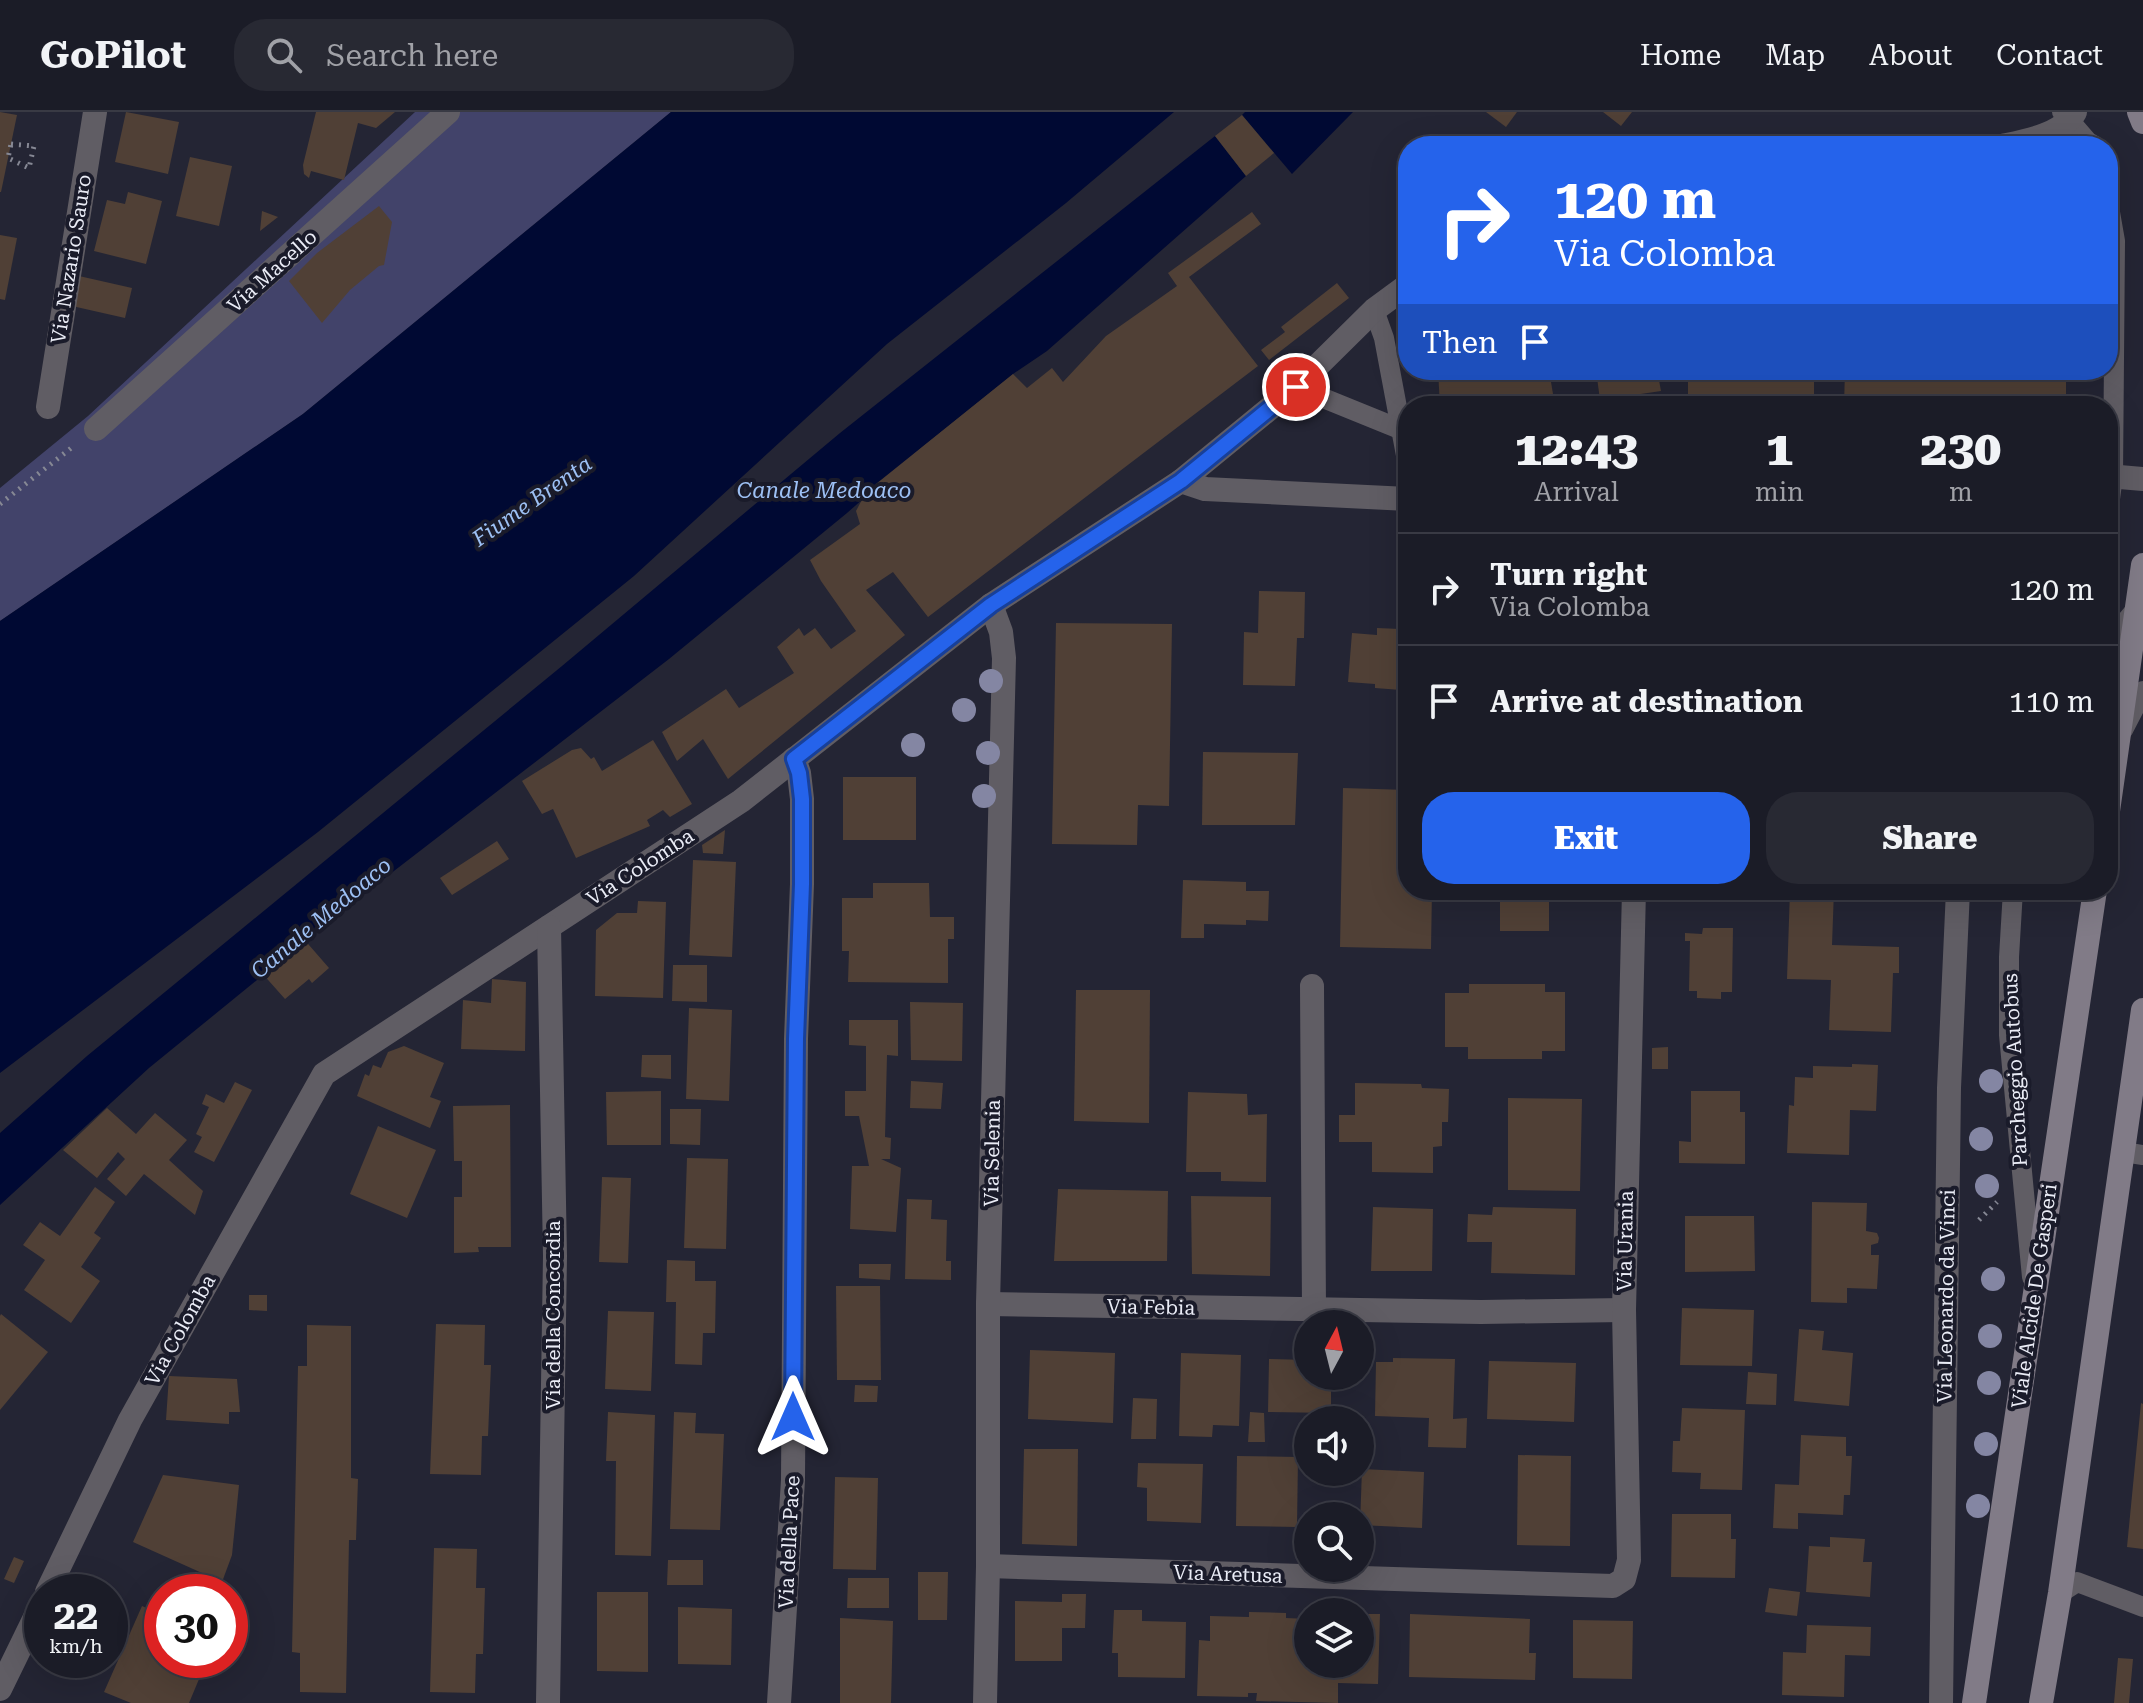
<!DOCTYPE html>
<html lang="en">
<head>
<meta charset="utf-8">
<style>
  body { margin:0; font-family:"Roboto Serif",serif; background:#282933; color:#f1f3f6; height:100vh; display:flex; flex-direction:column; font-size:30px; white-space:nowrap }
  * { box-sizing:border-box; margin:0 }
  p { font-size:26px; color:#a0a1a7 }
  .icon { flex:none; width:44px; height:44px; fill:none; stroke:currentColor; stroke-width:2; stroke-linecap:round; stroke-linejoin:round }
  .map { position:relative; flex:1; overflow:hidden }
  .drawer { position:absolute; left:1398px; top:284px; width:720px; height:504px; display:flex; flex-direction:column; background:#1b1c27; border-radius:32px; box-shadow:0 8px 32px #0002,0 0 0 2px #393a44 }
  .drawer>* { flex:none }
  .banner { position:absolute; left:1398px; top:24px; width:720px; height:244px; border-radius:32px; box-shadow:0 8px 32px #0002,0 0 0 2px #393a44; background:#2563eb; color:#fff; overflow:hidden }
  .needle { width:52px; rotate:7deg }
  .fabs { position:absolute; left:1294px; top:1198px; display:grid; gap:16px }
  .fabs a { display:grid; place-items:center; width:80px; height:80px; border-radius:50%; background:#1b1c27; box-shadow:0 8px 32px #0002,0 0 0 2px #393a44; font-size:40px }
  .speed { position:absolute; left:24px; top:1462px; display:flex; gap:16px; font-size:40px; font-weight:700; text-align:center }
  .speed>* { display:grid; place-content:center; width:104px; height:104px; border-radius:50%; background:#1b1c27; box-shadow:0 8px 32px #0002,0 0 0 2px #393a44; line-height:1 }
  .speed small { font-size:20px; font-weight:400 }
  .speed .limit { border:12px solid #d22; background:#fff; color:#111 }
  .pin { position:absolute; display:grid; place-items:center; width:68px; height:68px; color:#fff; margin:-34px; border:4px solid #fff; border-radius:50%; box-shadow:0 2px 8px #0007 }
  .me { position:absolute; width:88px; margin:-44px; rotate:0deg; stroke-linejoin:round; filter:drop-shadow(0 0 6px #0008) }
  .turn { display:flex; align-items:center; gap:28px; height:168px; padding:0 24px; font-size:36px }
  .turn .icon { width:104px; height:104px; stroke-width:2.5 }
  .turn b { display:block; font-size:56px; line-height:68px }
  .then { display:flex; align-items:center; height:76px; padding:0 24px; background:#0003; gap:16px; font-size:30px }
  .eta { display:flex; justify-content:space-evenly; align-items:center; height:136px; text-align:center }
  .eta b { font-size:48px; font-weight:800; line-height:56px }
  .cta { display:flex; gap:16px; margin-top:auto; padding:16px 24px }
  .cta a { flex:1; height:92px; border-radius:32px; background:#2563eb; color:#fff; font-size:32px; font-weight:800; line-height:92px; text-align:center }
  .cta a+a { background:#282933; color:#f1f3f6 }
  ul { padding:0; list-style:none }
  li { display:flex; align-items:center; gap:24px; height:112px; padding:0 24px; border-top:2px solid #393a44 }
  li div { flex:1 }
  li b { display:block; font-size:30px }
  li em { font-style:normal }
  header { display:flex; align-items:center; gap:48px; box-sizing:border-box; height:112px; padding:0 40px; background:#1b1c27; border-bottom:2px solid #393a44 }
  header strong { font-size:38px }
  nav { display:flex; gap:44px; margin-inline-start:auto; font-size:28px }
  .search { width:560px; height:72px; background:#282933; display:flex; align-items:center; gap:20px; box-sizing:border-box; padding:0 28px; border-radius:32px; color:#a0a1a7; font-size:30px }
  .map>svg:first-child { display:block }
</style>
</head>
<body>
<header>
<strong>GoPilot</strong>
<div class="search"><svg class="icon" aria-label="search" viewBox="0 0 24 24"><circle cx="10" cy="10" r="6"/><path d="M15 15l6 6"/></svg>Search here</div>
<nav><a>Home</a><a>Map</a><a>About</a><a>Contact</a></nav>
</header>
<div class="map">
<svg width="2143" height="1591" viewBox="0 0 2143 1591">
  <rect width="100%" height="100%" fill="#242534"/>
  <path fill="#42436a" d="M415,0H671L303,302L0,509V376L88,304Z"/>
  <g fill="#000933">
    <path d="M671,0H1174L1066,91L887,232L634,464L318,720L0,961V509L303,302Z"/>
    <path d="M1245,0H1353L1292,62L1242,3Z"/>
    <path d="M1215,24L1246,64L1047,239L1013,262L921,336L847,401L669,547L333,806L149,956L0,1093V1021L87,944L562,554L840,321Z"/>
  </g>
  <g fill="#504036">
    <path d="M0,0L17,3L1,80H0Z"/>
    <path d="M126,0L179,10L168,62L115,50Z"/>
    <path d="M316,0H395L376,16L358,11L344,68L311,59L309,66L304,62L303,53Z"/>
    <path d="M1486,0H1517L1506,15Z"/>
    <path d="M1603,0H1632L1621,14Z"/>
    <path d="M1242,3L1274,41L1246,64L1215,24Z"/>
    <path d="M190,45L232,54L219,114L176,104Z"/>
    <path d="M128,80L162,89L146,152L94,139L107,88L125,92Z"/>
    <path d="M379,94L392,110L384,153L379,154L350,178L322,211L289,169L317,141Z"/>
    <path d="M262,99L278,105L260,119Z"/>
    <path d="M1252,100L1261,112L1189,165L1258,254L928,505L893,460L866,478L905,523L728,667L703,627L677,649L662,620L726,577L739,596L794,561L777,535L799,516L804,524L815,516L831,537L856,519L821,469L810,448L860,412L856,399L866,380L1013,262L1027,276L1052,256L1063,270L1106,224L1177,174L1168,161Z"/>
    <path d="M0,123L17,126L5,188L0,187Z"/>
    <path d="M79,164L132,176L125,206L72,194Z"/>
    <path d="M1337,171L1349,186L1269,248L1261,238L1285,220L1281,215Z"/>
    <path d="M1438,258H1549L1555,294H1440Z"/>
    <path d="M1596,258H1657L1661,279L1600,288Z"/>
    <rect x="1688" y="258" width="126" height="36"/>
    <path d="M1845,258H2066V294H1844Z"/>
    <path d="M1259,479L1305,480L1304,526H1297L1295,574L1243,573L1244,520L1258,521Z"/>
    <path d="M1056,511L1172,512L1169,694L1138,693L1137,733L1052,732Z"/>
    <path d="M1377,516L1400,517V522H1408V572H1402L1401,578L1375,576V572L1348,570L1352,521L1377,523Z"/>
    <path d="M653,628L692,692L670,705L663,698L647,708L650,714L576,746L553,697L542,702L522,669L572,638L581,636L591,647L594,645L602,659Z"/>
    <path d="M1203,640L1298,641L1295,713H1202Z"/>
    <rect x="843" y="665" width="73" height="63"/>
    <path d="M1343,676L1408,678V778H1432L1431,837L1340,835Z"/>
    <path d="M725,718L723,742L703,741L702,733Z"/>
    <path d="M497,729L509,747L452,783L440,766Z"/>
    <path d="M693,748L736,750L732,845L689,843Z"/>
    <path d="M1183,768L1246,770V779H1269L1268,809L1246,808V813L1204,812V826H1181Z"/>
    <path d="M873,771H929L930,805H954V827H948V871L848,870L849,839H842V786H873Z"/>
    <rect x="1500" y="778" width="49" height="41"/>
    <path d="M1790,778H1834L1832,833L1899,835V861H1893L1891,920L1829,918L1831,868L1787,867Z"/>
    <path d="M638,789L666,790L663,886L595,884L596,818L617,801H637Z"/>
    <path d="M1703,816H1733L1732,880H1721V887L1697,886V879H1689L1690,829H1685V821L1702,822Z"/>
    <path d="M302,825L329,856L312,871L309,867L285,887L261,860Z"/>
    <path d="M673,853H707V890L672,889Z"/>
    <path d="M492,867L526,870L525,939L461,937L463,888L491,891Z"/>
    <path d="M1469,872H1545V880H1565V939H1542V947H1468V935H1445V881H1469Z"/>
    <path d="M1076,878H1150L1149,1011L1074,1009Z"/>
    <path d="M910,890L963,891L962,949L911,948Z"/>
    <path d="M689,896L732,898L729,989L686,987Z"/>
    <path d="M849,908H898V944L887,943L885,1025L891,1026L890,1047H881L901,1056L896,1120L850,1117L852,1054H869L859,1004H845V979H866V934L849,933Z"/>
    <path d="M404,934L444,951L430,985L441,989L430,1016L357,984L365,962L369,964L373,953L381,956L388,940Z"/>
    <path d="M1668,935V957H1652V936Z"/>
    <path d="M642,943H671V967L641,965Z"/>
    <path d="M1852,952L1878,953L1876,999L1850,998L1849,1043L1787,1041L1789,993L1794,994L1795,965L1813,966V954L1852,955Z"/>
    <path d="M911,969L943,971L941,997L910,996Z"/>
    <path d="M235,970L252,978L214,1050L194,1040L202,1025L196,1022L209,995L202,992L206,982L224,991Z"/>
    <path d="M1355,971L1421,972L1422,976L1449,977L1448,1010H1442V1034L1433,1035V1061L1372,1060V1030H1339V1003H1355Z"/>
    <path d="M661,979V1033H607L606,980Z"/>
    <path d="M1691,979H1740V1000H1745V1052L1679,1051V1029L1691,1030Z"/>
    <path d="M1188,980L1247,982L1248,1003L1267,1002L1266,1070L1221,1069V1060H1186Z"/>
    <path d="M1508,986L1582,987L1580,1079L1508,1078Z"/>
    <path d="M510,993L511,1135H478L479,1140L454,1141V1085H462V1049H454L453,994Z"/>
    <path d="M107,996L136,1022L155,1001L187,1028L169,1048L203,1079L195,1103L144,1062L126,1084L107,1067L125,1047L118,1040L97,1066L63,1038Z"/>
    <path d="M670,997H701L700,1033L670,1032Z"/>
    <path d="M378,1014L436,1038L407,1106L350,1082Z"/>
    <path d="M687,1046L728,1047L726,1137L684,1136Z"/>
    <path d="M602,1065L631,1066L628,1151L599,1150Z"/>
    <path d="M95,1075L115,1090L94,1121L101,1126L81,1155L100,1169L71,1211L24,1178L45,1148L23,1133L40,1110L60,1124Z"/>
    <path d="M1058,1077L1168,1079L1167,1149H1054Z"/>
    <path d="M1191,1084L1271,1085L1270,1164L1192,1162Z"/>
    <path d="M907,1087L932,1088L931,1107L947,1108L946,1149H951V1168L905,1167Z"/>
    <path d="M1812,1090L1867,1091L1866,1119L1877,1121L1879,1126L1878,1131L1871,1133V1143H1879L1877,1177L1847,1176V1191L1811,1190Z"/>
    <path d="M1373,1095L1433,1097L1432,1159H1371Z"/>
    <path d="M1493,1095L1576,1097L1575,1163L1491,1161L1492,1130H1467L1468,1102L1492,1103Z"/>
    <path d="M1685,1104H1754L1755,1159L1685,1160Z"/>
    <path d="M667,1148L695,1149V1169H716L715,1221H703L702,1253L675,1252L676,1190H666Z"/>
    <path d="M859,1152H891L890,1168L859,1166Z"/>
    <path d="M836,1174H880L881,1268H837Z"/>
    <path d="M249,1183H267V1199L249,1198Z"/>
    <path d="M1682,1196L1754,1198L1752,1254L1680,1253Z"/>
    <path d="M608,1199L654,1200L651,1279L605,1277Z"/>
    <path d="M1,1202L48,1240L0,1298V1204Z"/>
    <path d="M436,1212L485,1213L484,1253H491L488,1324H482L481,1363L430,1362Z"/>
    <path d="M307,1213L351,1214V1366L358,1367L356,1428H349L346,1581L300,1580V1541L292,1540L298,1254H307Z"/>
    <path d="M1799,1217L1824,1219L1822,1238L1853,1241L1849,1294L1794,1289Z"/>
    <path d="M1030,1238L1115,1241L1113,1311L1028,1307Z"/>
    <path d="M1181,1241L1241,1243L1239,1314L1213,1313L1212,1325L1179,1324Z"/>
    <path d="M1393,1246L1455,1247L1453,1307L1467,1306L1466,1336L1428,1335L1429,1306L1375,1304L1376,1250H1393Z"/>
    <path d="M1269,1247L1308,1248V1264H1339V1278H1331V1301L1268,1300Z"/>
    <path d="M1489,1249L1576,1251L1574,1310L1487,1307Z"/>
    <path d="M1748,1260L1777,1262L1776,1293L1746,1292Z"/>
    <path d="M169,1264L237,1267L240,1300H229V1312L166,1308Z"/>
    <path d="M855,1273L878,1274L877,1290H854Z"/>
    <path d="M1133,1286L1157,1287L1156,1327H1131Z"/>
    <path d="M2141,1291L2143,1292V1437L2127,1435Z"/>
    <path d="M1682,1296L1745,1298L1742,1378L1700,1377L1701,1361L1672,1360L1673,1329H1680Z"/>
    <path d="M608,1300L655,1303L651,1444L615,1443L616,1349H606Z"/>
    <path d="M674,1300L696,1301L695,1321L724,1322L720,1418L670,1417Z"/>
    <path d="M1250,1300L1264,1301L1265,1330H1248Z"/>
    <path d="M1801,1323L1846,1325V1344H1852L1850,1383H1844L1843,1403L1798,1401V1417L1773,1416L1775,1372L1799,1373Z"/>
    <path d="M1024,1337H1078L1077,1434L1022,1432Z"/>
    <path d="M1518,1343L1571,1344L1570,1434L1517,1433Z"/>
    <path d="M1237,1344L1298,1345L1297,1415L1236,1414Z"/>
    <path d="M1138,1351L1203,1352L1201,1411L1147,1409V1376L1137,1375Z"/>
    <path d="M1362,1357L1424,1360L1422,1416L1360,1413Z"/>
    <path d="M163,1363L239,1373L232,1443L222,1470L133,1430Z"/>
    <path d="M835,1365L878,1366L876,1458L833,1457Z"/>
    <path d="M1672,1402H1731V1427H1736L1735,1466L1671,1465Z"/>
    <path d="M1830,1425L1865,1427L1863,1450H1872L1870,1485L1806,1480L1809,1434L1830,1435Z"/>
    <path d="M434,1436L477,1437L476,1476H485L483,1542H476L475,1581L430,1580Z"/>
    <path d="M14,1445L24,1449L14,1471L4,1467Z"/>
    <path d="M668,1448H703V1473H667Z"/>
    <path d="M918,1460H948L947,1508H918Z"/>
    <path d="M848,1466H889V1496H847Z"/>
    <path d="M1769,1476L1800,1480L1797,1504L1765,1500Z"/>
    <path d="M597,1480H648V1560L597,1559Z"/>
    <path d="M1062,1482H1086L1085,1516H1062V1549H1015V1489L1062,1490Z"/>
    <path d="M142,1494L162,1503V1548H207L189,1591H131L104,1580Z"/>
    <path d="M678,1495L732,1497L731,1553L678,1552Z"/>
    <path d="M1114,1498H1142V1509L1186,1510L1185,1566L1118,1565V1541H1112Z"/>
    <path d="M1249,1500L1286,1501V1506L1308,1507V1552H1360V1502H1380L1378,1572L1338,1571V1591L1256,1589L1257,1581H1248V1585L1197,1584L1199,1528L1210,1529V1504L1249,1505Z"/>
    <path d="M1410,1502L1530,1507L1529,1541H1536L1535,1568L1409,1565Z"/>
    <path d="M840,1506L893,1509L891,1591H840Z"/>
    <path d="M1573,1508L1633,1509L1632,1567L1573,1566Z"/>
    <path d="M1807,1513L1871,1515L1870,1544L1845,1543L1844,1585L1782,1583L1783,1540L1806,1541Z"/>
    <path d="M2118,1546L2133,1547L2129,1591H2114Z"/>
  </g>
  <g fill="none" stroke-linecap="round" stroke-linejoin="round">
    <g stroke="#868894" stroke-width="5" stroke-dasharray="2 6" stroke-linecap="butt">
      <path d="M11,32L34,34L29,56L8,46Z"/>
      <path d="M0,392L75,333"/>
      <path d="M1979,1108L1997,1090"/>
    </g>
    <g stroke="#605d64" stroke-width="20">
      <path d="M2062,0L2088,30L2095,34"/>
      <path d="M2108,89L2115,129L2113,364L2108,402"/>
      <path d="M1374,198L1384,226L1408,354"/>
      <path d="M1296,275L1402,318"/>
      <path d="M2108,531L2138,495"/>
      <path d="M2123,618L2143,579"/>
      <path d="M2013,778L2009,845V923L2032,1165"/>
      <path d="M2124,1040L2143,1043"/>
      <path d="M2060,1481L2077,1470L2143,1495"/>
    </g>
    <g stroke="#605d64" stroke-width="24">
      <path d="M2002,34C2026,29 2062,23 2075,0"/>
      <path d="M48,295L95,0"/>
      <path d="M96,317L448,0"/>
      <path d="M2108,364L2143,367"/>
      <path d="M1181,369L1205,377L1408,387"/>
      <path d="M1312,874L1314,1199"/>
      <path d="M988,1192L1481,1200L1624,1198"/>
      <path d="M988,1454L1613,1474L1624,1467L1629,1448L1624,1198L1634,778"/>
      <path d="M47,1480L130,1308L324,962L741,689L991,493L1181,369L1296,275L1374,198L1408,173"/>
      <path d="M0,1577L42,1491"/>
      <path d="M548,1591L555,1144L549,815"/>
      <path d="M779,1591L793,1368L796,927L802,772V687L799,661L794,647"/>
      <path d="M985,1591L988,1454V1192L1004,546L1001,520L991,493"/>
      <path d="M1941,1591L1949,976L1958,778"/>
    </g>
    <g stroke="#817b87" stroke-width="24">
      <path d="M2139,0L2143,10"/>
      <path d="M2108,699L2143,453"/>
      <path d="M1974,1591L2095,778"/>
      <path d="M2041,1591L2060,1481L2143,898"/>
    </g>
  </g>
  <g fill="#8486a3">
    <circle cx="991" cy="569" r="12"/>
    <circle cx="964" cy="598" r="12"/>
    <circle cx="913" cy="633" r="12"/>
    <circle cx="988" cy="641" r="12"/>
    <circle cx="984" cy="684" r="12"/>
    <circle cx="1991" cy="969" r="12"/>
    <circle cx="1981" cy="1027" r="12"/>
    <circle cx="1987" cy="1074" r="12"/>
    <circle cx="1993" cy="1167" r="12"/>
    <circle cx="1990" cy="1224" r="12"/>
    <circle cx="1989" cy="1271" r="12"/>
    <circle cx="1986" cy="1332" r="12"/>
    <circle cx="1978" cy="1394" r="12"/>
  </g>
  <g fill="none" stroke-linecap="round" stroke-linejoin="round">
    <g stroke="#184099" stroke-width="20">
      <path id="route" d="M793,1305L796,927L802,772V687L799,661L794,647L991,493L1181,369L1296,275"/>
    </g>
    <use href="#route" stroke="#2563eb" stroke-width="14"/>
  </g>
  <g text-anchor="middle" dominant-baseline="central" stroke-width="8" stroke-linejoin="round" paint-order="stroke">
    <g font-size="20" fill="#eaecf6" stroke="#1a1b2a">
      <text transform="translate(71 147) rotate(-81)">Via Nazario Sauro</text>
      <text transform="translate(272 159) rotate(-42)">Via Macello</text>
      <text transform="translate(640 755) rotate(-33)">Via Colomba</text>
      <text transform="translate(2015 958) rotate(-93)">Parcheggio Autobus</text>
      <text transform="translate(992 1041) rotate(-89)">Via Selenia</text>
      <text transform="translate(1625 1129) rotate(-89)">Via Urania</text>
      <text transform="translate(1946 1184) rotate(-89)">Via Leonardo da Vinci</text>
      <text transform="translate(2034 1184) rotate(-82)">Viale Alcide De Gasperi</text>
      <text transform="translate(1151 1195) rotate(1)">Via Febia</text>
      <text transform="translate(553 1203) rotate(-90)">Via della Concordia</text>
      <text transform="translate(180 1218) rotate(-61)">Via Colomba</text>
      <text transform="translate(789 1430) rotate(-87)">Via della Pace</text>
      <text transform="translate(1228 1462) rotate(2)">Via Aretusa</text>
    </g>
    <g font-size="22" font-style="italic" fill="#9dc0f4" stroke="#1a1b2a">
      <text x="824" y="378">Canale Medoaco</text>
      <text transform="translate(532 389) rotate(-35)">Fiume Brenta</text>
      <text transform="translate(321 806) rotate(-40)">Canale Medoaco</text>
    </g>
  </g>
</svg>
<div class="fabs">
<a><svg class="needle" viewBox="-14 -14 28 28"><path d="M0-13l5 13h-10z" fill="#e53935"/><path d="M0 13l5-13h-10z" fill="#a0a1a7"/></svg></a>
<a><svg class="icon" aria-label="sound" viewBox="0 0 24 24"><path d="M4 9h4l5-4v14l-5-4H4zM17 9q2 3 0 6"/></svg></a>
<a><svg class="icon" aria-label="search" viewBox="0 0 24 24"><circle cx="10" cy="10" r="6"/><path d="M15 15l6 6"/></svg></a>
<a><svg class="icon" aria-label="layers" viewBox="0 0 24 24"><path d="M12 4l9 5-9 5-9-5zM3 14l9 5 9-5"/></svg></a>
</div>
<div class="speed"><div>22<small>km/h</small></div><div class="limit">30</div></div>
<div class="pin" style="left:1296px;top:275px;background:#d93025"><svg class="icon" aria-label="arrive" viewBox="0 0 24 24"><path d="M6 21V4h12l-3 4 3 4H6"/></svg></div>
<svg class="me" style="left:793px;top:1305px" viewBox="-20 -20 40 40"><path d="M0-17L14 15 0 8-14 15z" fill="#2563eb" stroke="#fff" stroke-width="4"/></svg>
<div class="banner">
<div class="turn"><svg class="icon" aria-label="right" viewBox="0 0 24 24"><path d="M7 20v-9h11M14 6l5 5-5 5"/></svg><div><b>120 m</b>Via Colomba</div></div>
<div class="then">Then<svg class="icon" aria-label="arrive" viewBox="0 0 24 24"><path d="M6 21V4h12l-3 4 3 4H6"/></svg></div>
</div>
<section class="drawer">
<div class="eta">
<div><b>12:43</b><p>Arrival</p></div>
<div><b>1</b><p>min</p></div>
<div><b>230</b><p>m</p></div>
</div>
<ul>
<li><svg class="icon" aria-label="right" viewBox="0 0 24 24"><path d="M7 20v-9h11M14 6l5 5-5 5"/></svg><div><b>Turn right</b><p>Via Colomba</p></div><em>120 m</em></li>
<li><svg class="icon" aria-label="arrive" viewBox="0 0 24 24"><path d="M6 21V4h12l-3 4 3 4H6"/></svg><div><b>Arrive at destination</b></div><em>110 m</em></li>
</ul>
<div class="cta"><a>Exit</a><a>Share</a></div>
</section>
</div>
</body>
</html>
